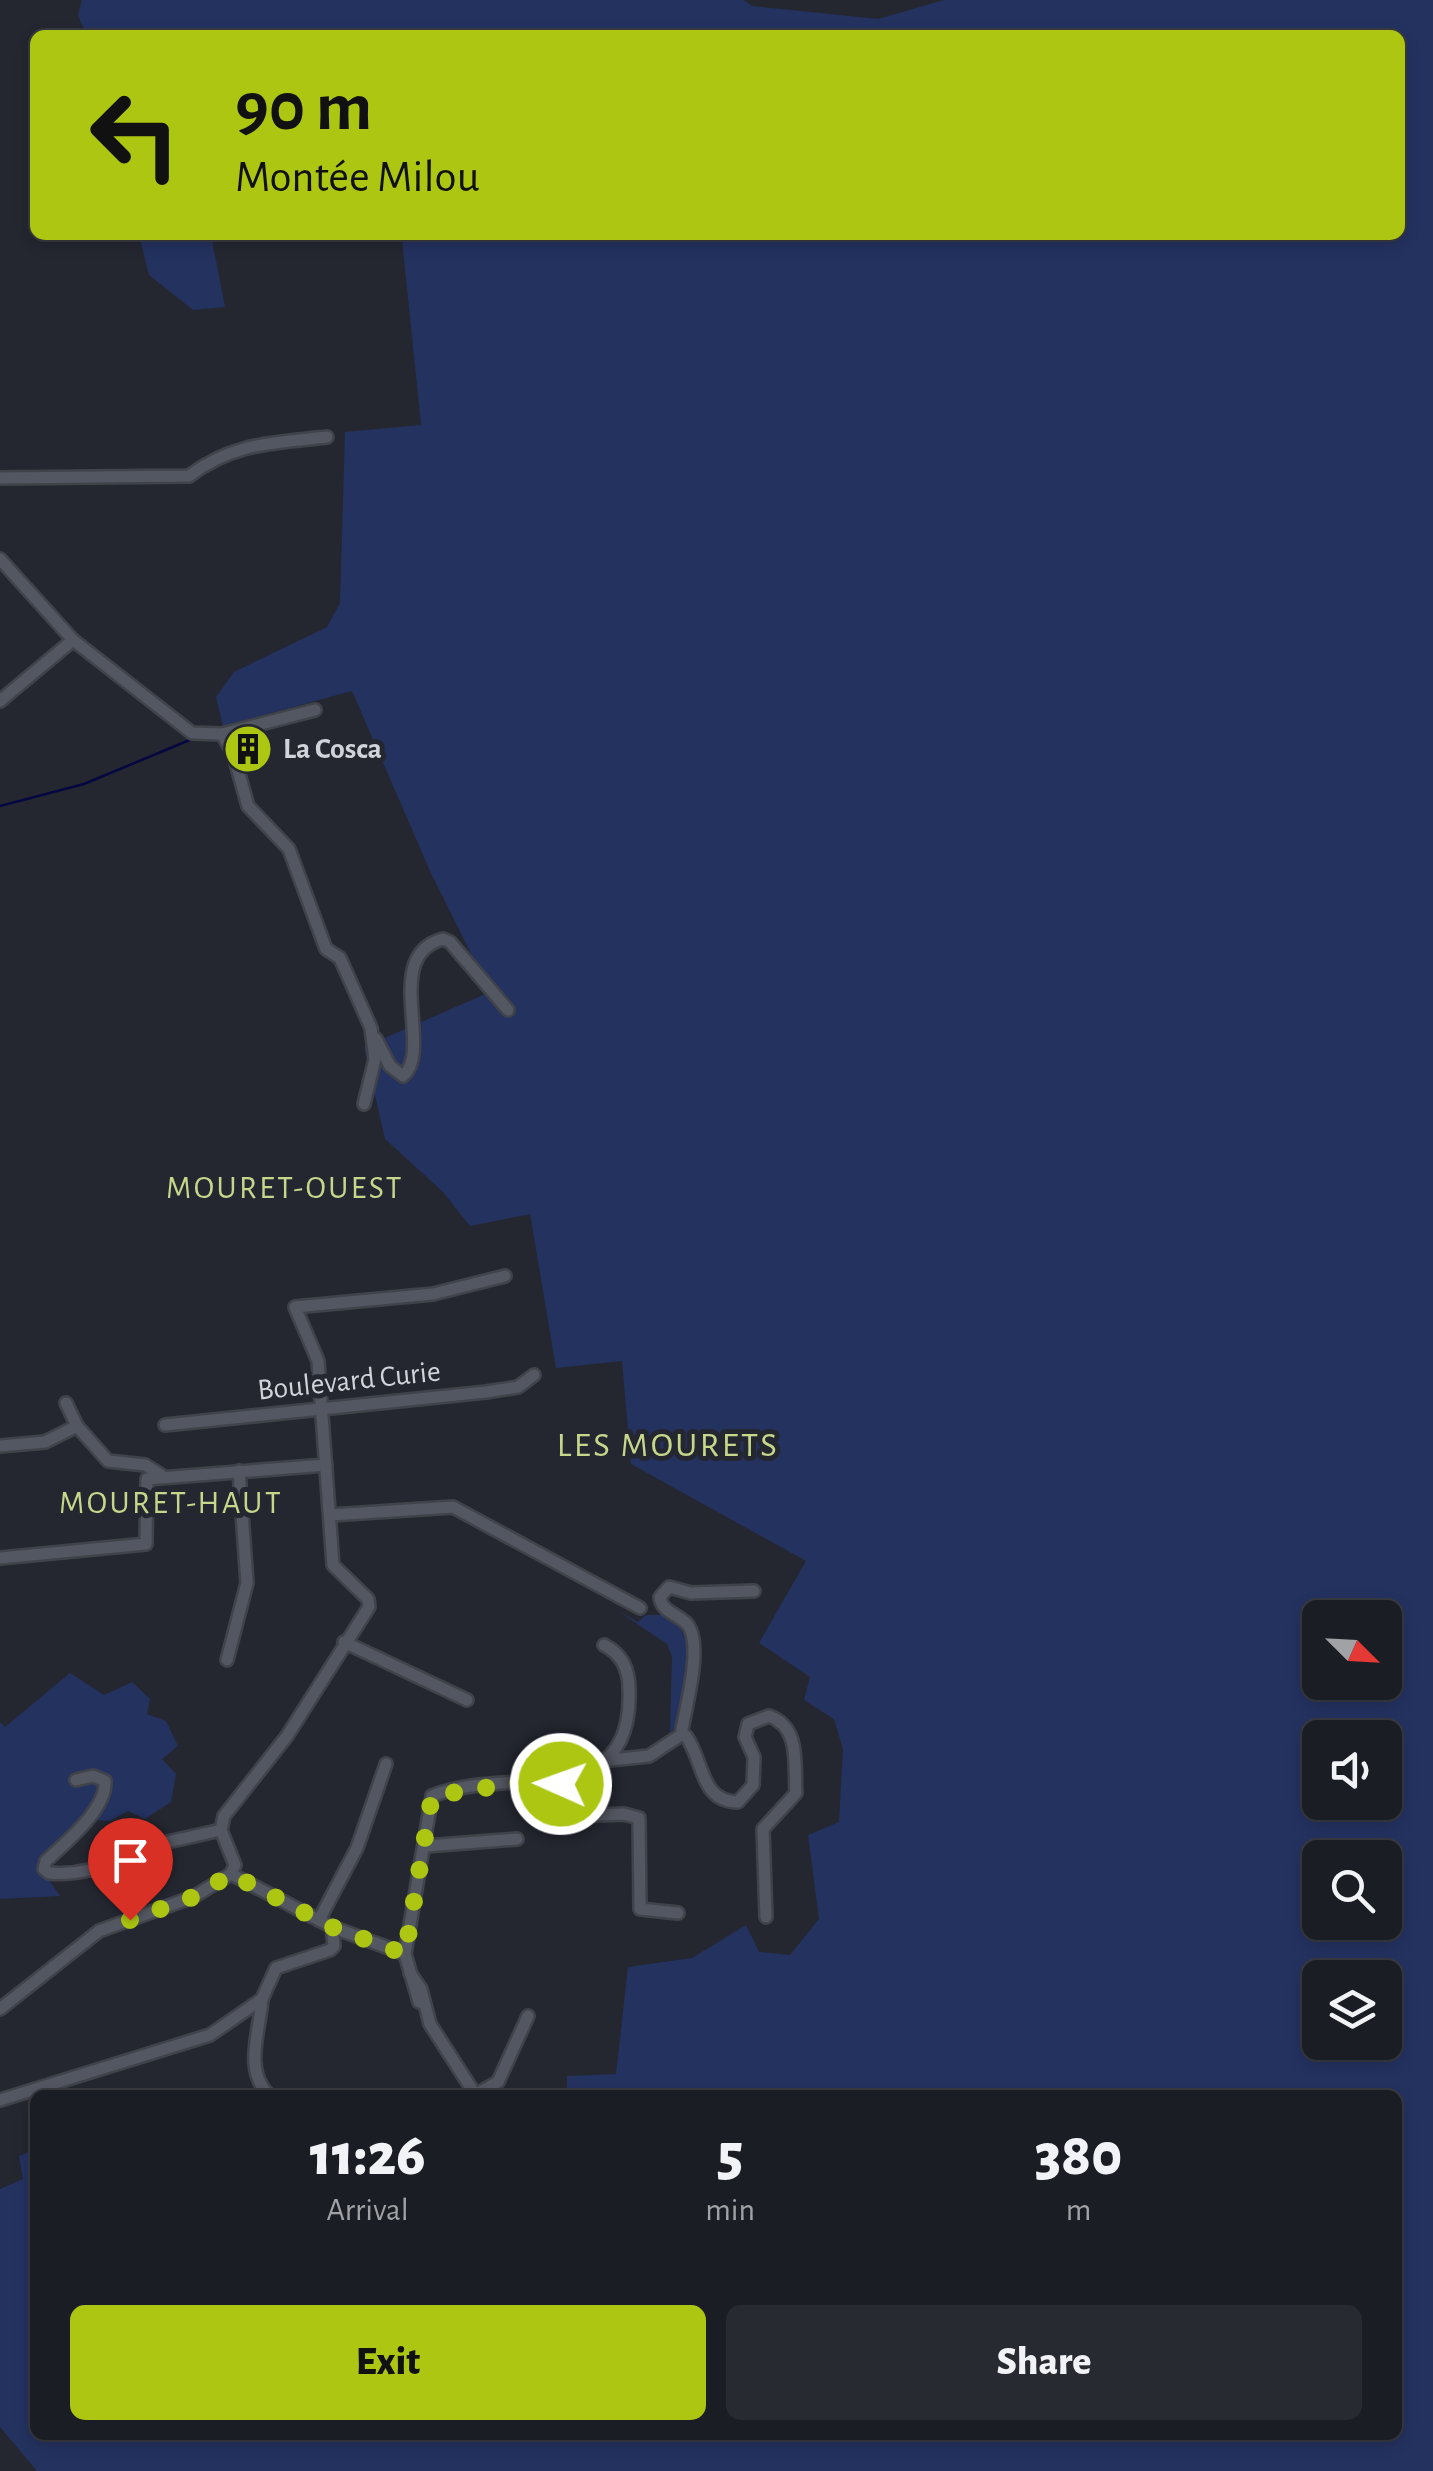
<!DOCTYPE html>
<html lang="en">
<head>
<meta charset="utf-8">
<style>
  body { margin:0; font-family:"Alegreya Sans",sans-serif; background:#282a31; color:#f1f3f6; height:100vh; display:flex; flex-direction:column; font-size:38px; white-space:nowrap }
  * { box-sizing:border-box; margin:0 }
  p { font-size:32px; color:#a0a2a6 }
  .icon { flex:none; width:55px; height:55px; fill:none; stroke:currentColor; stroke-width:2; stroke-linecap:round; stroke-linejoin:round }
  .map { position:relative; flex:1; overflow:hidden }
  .details { position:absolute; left:30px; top:2090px; width:1372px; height:350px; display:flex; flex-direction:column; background:#1b1d24; border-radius:15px; box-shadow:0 5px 15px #0003,0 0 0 2px #393b41 }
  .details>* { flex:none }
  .top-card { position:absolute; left:30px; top:30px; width:1375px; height:210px; border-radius:15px; box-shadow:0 5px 15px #0003,0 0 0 2px #393b41; background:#acc611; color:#111; overflow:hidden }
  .needle { width:65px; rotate:114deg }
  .tools { position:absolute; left:1302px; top:1600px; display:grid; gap:20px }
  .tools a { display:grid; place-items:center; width:100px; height:100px; border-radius:15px; background:#1b1d24; box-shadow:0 5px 15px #0003,0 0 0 2px #393b41; font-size:50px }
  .pin { position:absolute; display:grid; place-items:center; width:85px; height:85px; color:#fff; margin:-102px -42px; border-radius:50% 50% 50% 0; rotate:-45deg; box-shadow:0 0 10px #0007 }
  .pin .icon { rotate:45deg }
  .me { position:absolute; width:110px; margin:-55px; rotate:272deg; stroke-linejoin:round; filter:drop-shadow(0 0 8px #0008) }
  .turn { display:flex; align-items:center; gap:35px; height:210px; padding:0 40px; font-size:45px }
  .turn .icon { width:130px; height:130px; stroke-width:2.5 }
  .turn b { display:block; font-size:70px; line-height:85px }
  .eta { display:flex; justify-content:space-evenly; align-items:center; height:170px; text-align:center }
  .eta b { font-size:60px; font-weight:800; line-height:70px }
  .cta { display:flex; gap:20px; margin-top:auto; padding:20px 40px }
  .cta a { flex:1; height:115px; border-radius:15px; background:#acc611; color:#111; font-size:40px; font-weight:800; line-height:115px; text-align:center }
  .cta a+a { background:#282a31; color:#f1f3f6 }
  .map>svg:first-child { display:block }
</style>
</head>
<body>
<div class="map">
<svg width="1433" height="2471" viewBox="0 0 1433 2471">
  <rect width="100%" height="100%" fill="#242730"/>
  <g fill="#243260" fill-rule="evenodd">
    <path d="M82,0H744L752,6L878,19L944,0H1433V2471H37L0,2427V2189L23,2179L19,2156L35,2150V2435H1398V2095H567V2076L616,2074L628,1967L692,1958L746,1925L759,1952L790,1955L819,1919L808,1835L839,1822L843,1749L834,1719L804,1700L810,1677L759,1643L806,1561L631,1464L622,1361L556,1368L530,1214L470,1226L443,1192L385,1139L364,1047L490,992L430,871L352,691L223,726L216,697L234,672L327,627L340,603L345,432L421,425L402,239L354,235H1400V35H86L78,15ZM1320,1618H1385V1682H1320ZM1320,1738H1385V1802H1320ZM1320,1858H1385V1922H1320ZM1320,1978H1385V2042H1320Z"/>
    <path d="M139,235H211L225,307L193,310L149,275Z"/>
    <path d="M618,1611L638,1622L646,1615H667C701,1634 691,1708 670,1734L672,1657L667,1644Z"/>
    <path d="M70,1673L104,1695L132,1682L150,1699L147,1714L166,1721L178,1746L162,1759L176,1774L171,1802L145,1819L128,1811L110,1821L93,1820L42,1870L60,1896L0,1899V1722L5,1727Z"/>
  </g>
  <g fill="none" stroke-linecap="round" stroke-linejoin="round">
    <path stroke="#050740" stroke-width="2.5" d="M0,806L84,784L192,739"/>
    <g stroke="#40434a" stroke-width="16">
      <g id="minor">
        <path d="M0,478L189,476C233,443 272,443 327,437"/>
        <path d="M0,559L73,640L192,733L222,734L315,710"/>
        <path d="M0,701L73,640"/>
        <path d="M222,734L233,753L248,806L289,849L326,949L340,958L371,1028L375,1059L364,1104"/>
        <path d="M376,1039L390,1066L403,1076C434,1050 381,955 443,939L450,942L508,1010"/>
        <path d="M66,1403L77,1426"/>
        <path d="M165,1425L486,1392L518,1387L534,1375"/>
        <path d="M0,1446L45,1442L77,1426L108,1461L145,1465L161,1475"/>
        <path d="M331,1515L453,1507L640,1608"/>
        <path d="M0,1558L146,1544L147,1479L326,1465"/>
        <path d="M344,1642L467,1700"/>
        <path d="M227,1660L247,1583L239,1471"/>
        <path d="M681,1735C685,1709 704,1644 687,1624C677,1613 662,1613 660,1597L669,1587L691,1593L754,1591"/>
        <path d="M610,1760L649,1756L681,1735L686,1736C704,1761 700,1802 738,1802L753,1785L754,1757L745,1737L748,1724L769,1716C801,1727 794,1765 796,1793L763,1829L766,1917"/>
        <path d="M555,1777L574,1816L624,1814L639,1818L640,1909L678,1913"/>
        <path d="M76,1780L93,1776L105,1781C107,1809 65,1843 46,1861L44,1869L49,1873C71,1875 109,1870 123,1852L221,1830"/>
        <path d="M426,1846L517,1839"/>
        <path d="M231,1874L235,1865L221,1830L224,1816L287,1736L369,1607L368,1599L333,1565L318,1361L295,1307L433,1294L505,1276"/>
        <path d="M231,1874L332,1927L405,1954"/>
        <path d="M319,1920L357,1848L386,1764"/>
        <path d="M405,1954L432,1796C509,1764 634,1815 629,1689C629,1669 622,1654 604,1645"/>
        <path d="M405,1954L419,2002"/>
        <path d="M410,1973L421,1989L430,2024L475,2094"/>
        <path d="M262,1999C260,2031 243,2070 269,2095"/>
        <path d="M0,2009L99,1931L193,1897L231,1874"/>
        <path d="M475,2095L498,2082L528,2016"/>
        <path d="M0,2100L210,2035L262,1999L276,1968L330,1950L334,1946L332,1927"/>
      </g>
    </g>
    <use href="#minor" stroke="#535761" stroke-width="11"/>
  </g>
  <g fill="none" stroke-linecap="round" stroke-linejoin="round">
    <path stroke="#acc611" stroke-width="18" stroke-dasharray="0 32.4" d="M130,1920L193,1897L231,1874L332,1927L405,1954L432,1796L556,1777L561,1784"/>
  </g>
  <defs>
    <g id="building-disc" transform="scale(2.5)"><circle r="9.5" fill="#acc611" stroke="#242730"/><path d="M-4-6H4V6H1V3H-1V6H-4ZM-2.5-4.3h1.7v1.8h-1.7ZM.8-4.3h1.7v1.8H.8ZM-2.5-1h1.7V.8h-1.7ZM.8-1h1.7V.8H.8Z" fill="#111"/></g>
  </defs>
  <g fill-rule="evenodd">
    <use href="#building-disc" x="248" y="749"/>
  </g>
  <g text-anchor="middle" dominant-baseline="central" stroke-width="10" stroke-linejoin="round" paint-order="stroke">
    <g font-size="30" font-weight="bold" fill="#d0d3d9" stroke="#242730" text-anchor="start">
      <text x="283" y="749">La Cosca</text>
    </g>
    <g font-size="30" fill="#d0d3d9" stroke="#242730">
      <text transform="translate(349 1381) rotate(-6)">Boulevard Curie</text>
    </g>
    <g font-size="32" letter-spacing="2.5" fill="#c6d78c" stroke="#242730">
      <text x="285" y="1188">MOURET-OUEST</text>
      <text x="171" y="1503">MOURET-HAUT</text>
    </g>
    <g font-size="35" letter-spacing="2.5" fill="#c6d78c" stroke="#242730">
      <text x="668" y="1445">LES MOURETS</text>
    </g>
  </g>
</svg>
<div class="tools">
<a><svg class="needle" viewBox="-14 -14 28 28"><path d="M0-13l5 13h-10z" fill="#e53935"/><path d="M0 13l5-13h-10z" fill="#a0a2a6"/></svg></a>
<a><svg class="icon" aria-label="sound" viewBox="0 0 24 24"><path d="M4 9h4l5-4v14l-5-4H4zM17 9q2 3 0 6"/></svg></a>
<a><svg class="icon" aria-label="search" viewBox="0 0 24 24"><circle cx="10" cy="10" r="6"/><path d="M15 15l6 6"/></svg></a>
<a><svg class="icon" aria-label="layers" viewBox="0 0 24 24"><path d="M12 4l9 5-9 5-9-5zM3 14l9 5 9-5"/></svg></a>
</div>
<div class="pin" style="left:130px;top:1920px;background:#d93025"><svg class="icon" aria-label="arrive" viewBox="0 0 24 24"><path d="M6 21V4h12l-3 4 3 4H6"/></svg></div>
<svg class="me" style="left:561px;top:1784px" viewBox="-20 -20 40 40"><circle r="17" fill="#acc611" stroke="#fff" stroke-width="3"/><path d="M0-11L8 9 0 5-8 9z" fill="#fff"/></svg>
<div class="top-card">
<div class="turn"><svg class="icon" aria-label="left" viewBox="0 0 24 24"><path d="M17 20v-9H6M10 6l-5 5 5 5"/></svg><div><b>90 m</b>Montée Milou</div></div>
</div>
<section class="details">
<div class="eta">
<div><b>11:26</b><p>Arrival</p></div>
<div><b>5</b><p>min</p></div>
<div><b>380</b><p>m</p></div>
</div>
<div class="cta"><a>Exit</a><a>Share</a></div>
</section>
</div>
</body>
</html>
